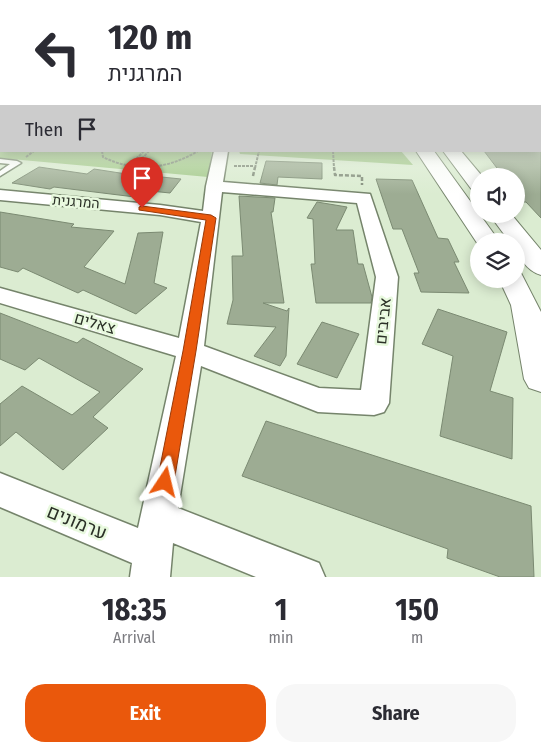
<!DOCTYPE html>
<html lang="en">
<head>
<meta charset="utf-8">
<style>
  body { margin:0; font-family:"Fira Sans Condensed",Heebo,sans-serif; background:#f7f7f7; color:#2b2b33; height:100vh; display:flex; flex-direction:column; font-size:19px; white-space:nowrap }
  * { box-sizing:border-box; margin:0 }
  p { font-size:16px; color:#7c7c81 }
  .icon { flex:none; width:28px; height:28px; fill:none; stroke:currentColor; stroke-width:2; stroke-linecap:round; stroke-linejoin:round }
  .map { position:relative; height:577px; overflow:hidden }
  .panel { display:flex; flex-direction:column; background:#fff; flex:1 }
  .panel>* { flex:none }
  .hud { position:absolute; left:0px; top:0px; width:541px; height:152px; box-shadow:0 2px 12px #0003; background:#fff; color:#2b2b33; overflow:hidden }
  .buttons { position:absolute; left:470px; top:168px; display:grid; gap:10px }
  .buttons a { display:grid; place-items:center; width:55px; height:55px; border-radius:50%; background:#fff; box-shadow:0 2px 12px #0003; font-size:25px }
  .pin { position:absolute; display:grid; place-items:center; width:42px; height:42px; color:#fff; margin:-51px -21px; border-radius:50% 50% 50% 0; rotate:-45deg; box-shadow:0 0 5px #0007 }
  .pin .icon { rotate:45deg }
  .me { position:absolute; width:55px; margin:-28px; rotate:10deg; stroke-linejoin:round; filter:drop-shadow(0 0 4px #0008) }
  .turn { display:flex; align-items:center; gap:18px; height:105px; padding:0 25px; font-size:22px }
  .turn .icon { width:65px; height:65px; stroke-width:2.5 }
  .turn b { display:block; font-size:35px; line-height:42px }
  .then { display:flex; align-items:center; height:48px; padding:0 25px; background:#0003; gap:10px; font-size:19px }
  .eta { display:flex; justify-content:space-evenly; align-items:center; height:85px; text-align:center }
  .eta b { font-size:30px; font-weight:700; line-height:35px }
  .primary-button { display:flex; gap:10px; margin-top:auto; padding:10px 25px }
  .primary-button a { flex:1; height:58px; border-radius:20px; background:#ea580c; color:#fff; font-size:20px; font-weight:700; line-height:58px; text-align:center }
  .primary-button a+a { background:#f7f7f7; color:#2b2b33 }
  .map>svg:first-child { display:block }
</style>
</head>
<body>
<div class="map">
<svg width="541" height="577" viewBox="0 0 541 577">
  <rect width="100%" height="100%" fill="#dbecd1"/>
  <g fill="#a3c98a">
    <path d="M0,150L1,151H212L208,177L0,158Z"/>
    <path d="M239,151H401L413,165L240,154Z"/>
  </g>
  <g fill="#9dac93" stroke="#7b8a72">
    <path d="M484,151H541V218L526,202H516V176H503Z"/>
    <path d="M266,161L322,163V179L278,177L277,185L260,183Z"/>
    <path d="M39,167L87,174L94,169L133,175L134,173L153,174L152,176L181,179L170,193L141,190L135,197L54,187L50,189L12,183Z"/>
    <path d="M376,179L412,180L438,238L448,239L459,262H454L469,293L421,292L414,273H419L402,229H393Z"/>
    <path d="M239,196L275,198L273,212H271L284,303H263L287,311L289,308L286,356L280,366L254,356L276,327L227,324L233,300L232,256H243Z"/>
    <path d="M317,202L347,207L336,230H353L358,264H363L372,297L371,303H316L311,264H315L313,219L307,218Z"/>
    <path d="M0,212L74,224L71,227L114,231L84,267L125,284L138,233L163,232L154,283L167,288L136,314L83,290L78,293L23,268L18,272L0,267Z"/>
    <path d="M438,309L507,332L490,391L513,398L512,459L440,436L453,356L422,344Z"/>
    <path d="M0,313L77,343L83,338L143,369L93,417L108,428L63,470L16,432L0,446V404L22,386L72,415L100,392L39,358L25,370L0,359Z"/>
    <path d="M322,322L359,334L337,378L297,364Z"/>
    <path d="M266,421L531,506L534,577H500L447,558L448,549L242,476Z"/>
  </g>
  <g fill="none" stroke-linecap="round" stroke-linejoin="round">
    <g stroke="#75846b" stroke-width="3">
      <path id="lane" d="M0,159L17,161L21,163L0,176V171L10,164L0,163Z"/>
    </g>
    <g stroke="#75846b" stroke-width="3">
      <g id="street">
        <rect x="540" y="117" width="1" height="9"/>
        <path d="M214,151H228L223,182L370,194L398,277L389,403L384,412L374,415L318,412L201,366L178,508L319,563L325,577H256L173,543L170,577H130L132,563L0,507V473L138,528L176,356L0,303V288L179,338L201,222L160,215L0,200V190L160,205L203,211L206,186ZM222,192L357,203L376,277L361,390L319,388L204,346Z"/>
      </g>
    </g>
    <g stroke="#75846b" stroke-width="2">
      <g id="primary">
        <path d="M416,151H434L499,241H479V246Z"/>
        <path d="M443,151H461L482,176H479V192L472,190Z"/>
        <path d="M489,214H511L541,250V275C527,271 516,256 516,241H509Z"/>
        <path d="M516,272L521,273L541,312V392L529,388L524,379L511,305L499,279H516Z"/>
      </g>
    </g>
    <g stroke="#7e8977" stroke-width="2" stroke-dasharray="3 1" stroke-linecap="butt">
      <path d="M102,151L103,157C135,173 168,169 198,151"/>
      <path d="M144,151L131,164L136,165L149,151"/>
      <path d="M333,151L334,168"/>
      <path d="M26,157L34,151"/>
      <path d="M234,166H254"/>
      <path d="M255,168L259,151"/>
    </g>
    <g stroke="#7e8977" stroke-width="2.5" stroke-dasharray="4 2" stroke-linecap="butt">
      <path d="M135,167H153"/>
      <path d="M334,167L335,175L362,176V185"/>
      <path d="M253,176L255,167"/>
    </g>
    <use href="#lane" fill="#fff" fill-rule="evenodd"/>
    <use href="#street" fill="#fff" fill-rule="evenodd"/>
    <use href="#primary" fill="#fff" fill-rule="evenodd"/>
  </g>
  <linearGradient id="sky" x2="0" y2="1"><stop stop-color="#77aba9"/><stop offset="0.58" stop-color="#eff6ea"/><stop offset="1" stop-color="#eff6ea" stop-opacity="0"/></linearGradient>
  <rect width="541" height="194" fill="url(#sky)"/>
  <path fill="#ea580c" stroke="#983908" d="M142,206L211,215L216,218L196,351L174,482L171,487L165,490L159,487L157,482L183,351L206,220L139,210V207Z"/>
  <g text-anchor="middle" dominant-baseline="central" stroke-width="5" stroke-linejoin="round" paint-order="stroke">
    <g font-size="14" fill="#2b3127" stroke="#e8f9de">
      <text transform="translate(76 202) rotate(5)">המרגנית</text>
    </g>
    <g font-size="16" fill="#2b3127" stroke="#e8f9de">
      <text transform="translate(383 321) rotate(-84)">אביבים</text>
      <text transform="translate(95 323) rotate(16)">צאלים</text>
    </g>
    <g font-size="19" fill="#2b3127" stroke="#e8f9de">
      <text transform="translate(77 522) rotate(22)">ערמונים</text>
    </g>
  </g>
</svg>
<div class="buttons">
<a><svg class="icon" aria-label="sound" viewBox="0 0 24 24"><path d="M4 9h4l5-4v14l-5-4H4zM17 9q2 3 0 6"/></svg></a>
<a><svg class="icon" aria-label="layers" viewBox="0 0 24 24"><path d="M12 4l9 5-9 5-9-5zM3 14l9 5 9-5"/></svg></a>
</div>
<div class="pin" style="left:142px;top:208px;background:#d93025"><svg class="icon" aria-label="arrive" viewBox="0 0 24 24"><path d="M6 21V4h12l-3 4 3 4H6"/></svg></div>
<svg class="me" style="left:165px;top:482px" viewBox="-20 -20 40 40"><path d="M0-17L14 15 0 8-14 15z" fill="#ea580c" stroke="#fff" stroke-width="4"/></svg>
<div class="hud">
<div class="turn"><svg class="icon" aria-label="left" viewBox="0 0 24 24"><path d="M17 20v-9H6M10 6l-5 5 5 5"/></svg><div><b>120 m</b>המרגנית</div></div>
<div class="then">Then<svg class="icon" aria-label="arrive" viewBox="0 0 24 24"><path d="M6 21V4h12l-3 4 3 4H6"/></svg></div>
</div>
</div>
<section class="panel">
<div class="eta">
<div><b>18:35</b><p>Arrival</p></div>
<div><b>1</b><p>min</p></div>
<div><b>150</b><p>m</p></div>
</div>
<div class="primary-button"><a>Exit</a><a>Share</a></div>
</section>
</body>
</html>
